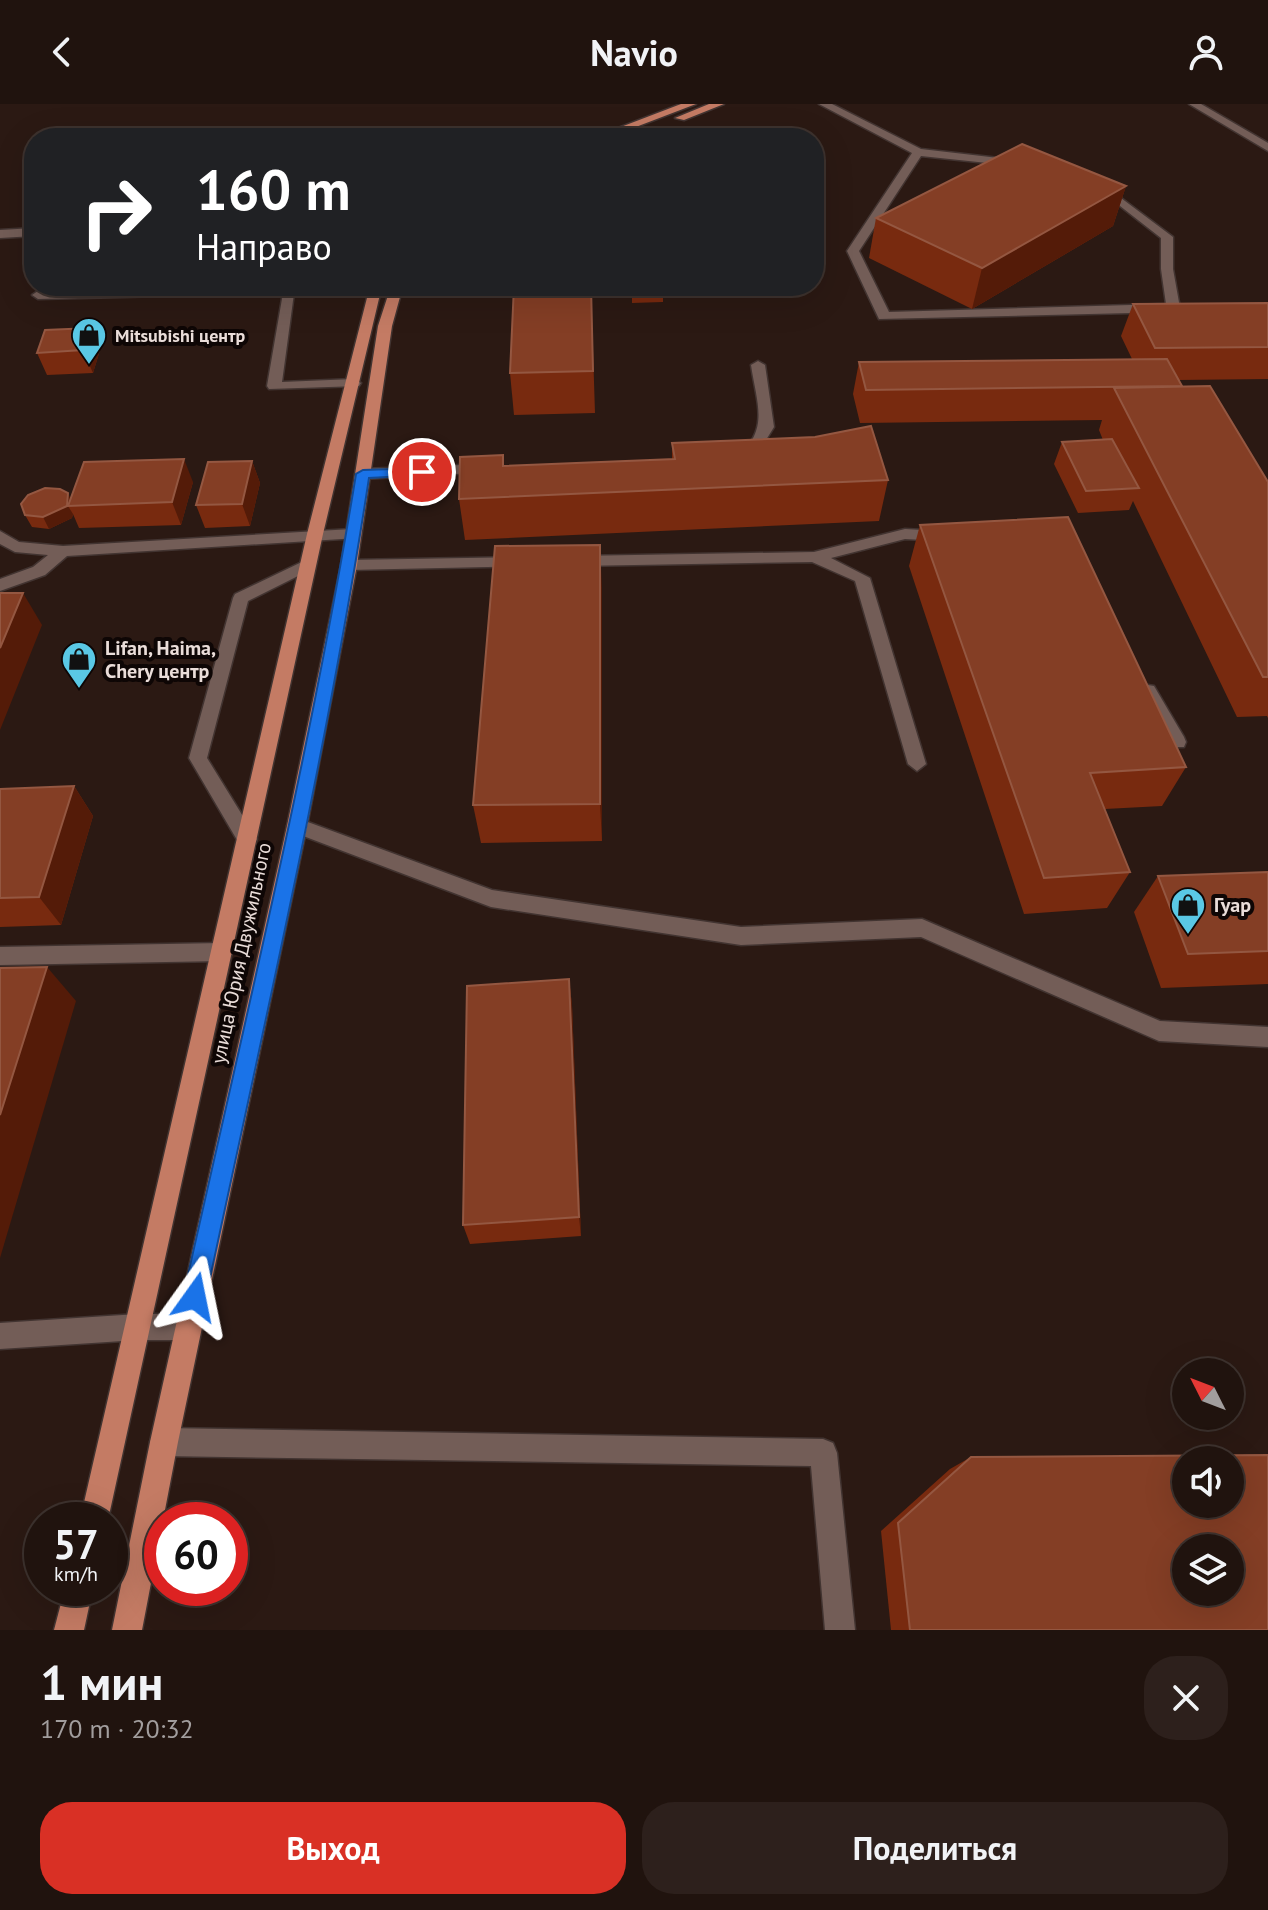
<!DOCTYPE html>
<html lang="ru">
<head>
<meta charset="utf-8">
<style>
  body { margin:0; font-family:"PT Sans",sans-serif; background:#2d201c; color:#f1f3f6; height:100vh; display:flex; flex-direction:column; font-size:30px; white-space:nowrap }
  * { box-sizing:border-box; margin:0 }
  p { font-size:26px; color:#a29e9e }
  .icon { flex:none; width:44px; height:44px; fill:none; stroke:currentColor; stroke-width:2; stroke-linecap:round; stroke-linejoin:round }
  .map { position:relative; height:1526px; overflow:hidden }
  .sheet { display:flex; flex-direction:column; background:#20130e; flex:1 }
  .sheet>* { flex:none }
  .banner { position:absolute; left:24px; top:24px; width:800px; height:168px; border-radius:32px; box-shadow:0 8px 32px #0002,0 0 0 2px #3d322e; background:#202124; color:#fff; overflow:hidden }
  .needle { width:52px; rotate:312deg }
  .tools { position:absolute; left:1172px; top:1254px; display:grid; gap:16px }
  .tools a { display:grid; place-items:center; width:72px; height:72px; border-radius:50%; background:#20130e; box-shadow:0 8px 32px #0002,0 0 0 2px #3d322e; font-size:40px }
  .speed { position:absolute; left:24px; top:1398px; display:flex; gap:16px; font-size:40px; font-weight:700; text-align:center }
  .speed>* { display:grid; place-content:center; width:104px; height:104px; border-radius:50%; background:#20130e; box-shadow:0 8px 32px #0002,0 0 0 2px #3d322e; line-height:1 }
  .speed small { font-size:20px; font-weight:400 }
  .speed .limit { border:12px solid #d22; background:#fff; color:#111 }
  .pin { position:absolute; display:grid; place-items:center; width:68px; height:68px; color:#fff; margin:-34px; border:4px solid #fff; border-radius:50%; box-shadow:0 2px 8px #0007 }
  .me { position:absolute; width:88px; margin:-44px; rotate:12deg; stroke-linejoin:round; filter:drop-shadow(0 0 6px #0008) }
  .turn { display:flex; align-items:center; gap:28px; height:168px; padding:0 40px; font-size:36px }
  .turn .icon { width:104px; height:104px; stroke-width:2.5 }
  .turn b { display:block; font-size:56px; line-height:68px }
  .round { display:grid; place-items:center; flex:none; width:84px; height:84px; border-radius:32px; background:#2d201c }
  .headline { display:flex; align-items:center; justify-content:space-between; height:136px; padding:0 40px }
  h1 { font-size:48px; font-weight:600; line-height:60px }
  .cta { display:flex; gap:16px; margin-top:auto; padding:16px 40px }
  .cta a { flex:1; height:92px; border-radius:32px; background:#d93025; color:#fff; font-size:32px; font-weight:600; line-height:92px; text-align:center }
  .cta a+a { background:#2d201c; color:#f1f3f6 }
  header { display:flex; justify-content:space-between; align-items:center; height:104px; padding:0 40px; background:#20130e; font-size:36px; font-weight:600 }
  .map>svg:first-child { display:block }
</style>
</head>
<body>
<header><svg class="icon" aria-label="back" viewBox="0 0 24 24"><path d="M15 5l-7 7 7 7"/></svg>Navio<svg class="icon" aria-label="person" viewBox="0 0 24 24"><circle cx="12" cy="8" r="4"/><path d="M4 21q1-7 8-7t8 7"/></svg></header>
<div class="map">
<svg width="1268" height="1526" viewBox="0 0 1268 1526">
  <rect width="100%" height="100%" fill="#2b1913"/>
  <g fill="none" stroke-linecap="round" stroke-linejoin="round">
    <g stroke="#423431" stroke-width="3">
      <g id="lane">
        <path d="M819,0H832L921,45L1016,56L1022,59L1016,62L921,52L859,147L889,208L1166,200L1161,165V134L1097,84V80L1101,79L1173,133V165L1180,204L1173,208L879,215L847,147L912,49Z"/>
        <path d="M34,124V132L0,134V126Z"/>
        <path d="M295,182L282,278L354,275L361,279L359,282L269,285L267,282L283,189L38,195L32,191L38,187Z"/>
        <path d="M758,257L765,261L774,323L753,357L743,359L736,354C770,326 757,301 751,261Z"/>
        <path d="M487,360L492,362V368L363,375L355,370L363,365Z"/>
        <path d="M352,425L358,426V434L67,452L45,471L0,487V475L33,463L48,451L15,448L0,440V427L19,438L63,442Z"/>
        <path d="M905,425L942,427L950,432L942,437L905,435L831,454L870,474L926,660L917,667L908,660L855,477L812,458L577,462L569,457L577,452L814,448Z"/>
        <path d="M521,453L529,458L527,462L349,466L341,461L349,456Z"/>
        <path d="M308,455L314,456V464L248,497L207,654L257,735L254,741H240L189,654L233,494L235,490Z"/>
        <path d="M1148,581L1154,582L1184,633L1186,638L1184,643H1170L1139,587Z"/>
        <path d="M297,714L492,786L741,823L922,815L1160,917L1268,923V943L1159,937L921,833L741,841L491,803L290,727L287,722L290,717Z"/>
        <path d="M222,839L229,842L233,848L229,854L222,857L0,861V843Z"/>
        <path d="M138,1210H188L197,1214L201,1223L197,1232L188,1236H138L0,1245V1219Z"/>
        <path d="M164,1324L823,1335L833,1339L837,1349L855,1526H825L811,1362L164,1352L154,1348L150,1338L154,1328Z"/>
      </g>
    </g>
    <g stroke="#423431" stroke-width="3">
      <path id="secondary" d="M1189,0H1201L1268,39V47Z"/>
    </g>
    <g stroke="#423431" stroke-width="3">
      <g id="primary">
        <path d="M681,0H696L607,34H592Z"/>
        <path d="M709,0H724L684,16L675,14Z"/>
        <path d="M370,182H382L323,430L108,1416H80L307,430Z"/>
        <path d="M391,182H403L392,222L357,461L307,722L178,1338L142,1526H112L150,1338L287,722L341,461L378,222Z"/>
        <path d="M65,1484H93L84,1526H54Z"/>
      </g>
    </g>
    <use href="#lane" fill="#735d57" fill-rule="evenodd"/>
    <use href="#secondary" fill="#735d57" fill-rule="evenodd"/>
    <use href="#primary" fill="#c47b64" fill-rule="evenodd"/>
  </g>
  <g fill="#782a0f">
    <path d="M1126,82L1113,122L972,205L869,154L876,114Z"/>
    <path d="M591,182L595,309L514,311L510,269Z"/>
    <path d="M632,182H663V198L632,199Z"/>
    <path d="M1268,199V275L1178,276L1182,282L1268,378V614L1267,612L1237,613L1133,397L1129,406L1078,409L1054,360L1062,338L1103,336L1099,326L1102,316L860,319L853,290L859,258L1132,255L1121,232L1133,200Z"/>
    <path d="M91,224L100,246L93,269L47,271L37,249Z"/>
    <path d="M672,339L888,376L879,417L465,436L459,395L503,351L504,362L672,355Z"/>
    <path d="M252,357L260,379L250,422L205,424L196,401Z"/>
    <path d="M193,378L181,421L79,424L73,410L72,414L49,425L32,423L25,411L71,395Z"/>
    <path d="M920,421L1186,663L1162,702L1105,705L1130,768L1107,804L1024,810L909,462Z"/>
    <path d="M602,483V737L481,739L473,701Z"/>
    <path d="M74,682L93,712L61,821L0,823V685Z"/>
    <path d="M1268,768V880L1161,884L1134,808L1158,772Z"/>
    <path d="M569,875L572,901L581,1132L470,1140L463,1121Z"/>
    <path d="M971,1353L1268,1526H891L881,1427L950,1365Z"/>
  </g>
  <g fill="#541b08">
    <path d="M1126,82L1113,122L972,205L982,164Z"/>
    <path d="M91,224L100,246L93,269L83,246Z"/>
    <path d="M184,355L193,378L181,421L172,398Z"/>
    <path d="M252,357L260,379L250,422L242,400Z"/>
    <path d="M68,389L73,400L68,402L73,410L72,414L49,425L43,413Z"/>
    <path d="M600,441L602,483V737L600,700Z"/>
    <path d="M23,489L42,521L0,626V544Z"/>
    <path d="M74,682L93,712L61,821L39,793Z"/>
    <path d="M47,863L76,897L0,1154V1011Z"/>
    <path d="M569,875L572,901L581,1132L579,1113Z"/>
  </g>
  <g fill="#843e25" stroke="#945741" stroke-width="2" fill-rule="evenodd">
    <path d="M1022,40L1126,82L982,164L876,114Z"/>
    <path d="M514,182H591L593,267L510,269Z"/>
    <path d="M1268,199V243L1155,244L1133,200Z"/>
    <path d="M91,224L83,246L37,249L45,226Z"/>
    <path d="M1167,255L1182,282L866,286L859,258Z"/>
    <path d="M1210,282L1268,378V573H1263L1114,284Z"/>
    <path d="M871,322L888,376L459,395L460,353L503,351V362L675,355L672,339L815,333Z"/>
    <path d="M1112,335L1139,384L1086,387L1062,338Z"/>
    <path d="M184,355L172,398L68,402L84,358Z"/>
    <path d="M252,357L242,400L196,401L208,358Z"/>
    <path d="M45,384L60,385L68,389L67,402L43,413L25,411L21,400L28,391Z"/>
    <path d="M1068,413L1186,663L1090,669L1130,768L1044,774L920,421Z"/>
    <path d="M600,441V700L473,701L495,442Z"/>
    <path d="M0,489H23L0,544Z"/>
    <path d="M74,682L39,793L0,794V685Z"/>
    <path d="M1268,768V847L1188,850L1158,772Z"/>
    <path d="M47,863L0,1011V864Z"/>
    <path d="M569,875L579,1113L463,1121L467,882Z"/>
    <path d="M1268,1351V1526H910L898,1419L971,1353ZM1186,1356H1230V1400H1186ZM1186,1444H1230V1488H1186Z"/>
  </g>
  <path fill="#1a73e8" stroke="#114b97" stroke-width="2" d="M422,364L427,365V371L369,374C327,649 264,921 206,1193L203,1201L195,1204L186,1201L183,1193C244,920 311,647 356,370L363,366Z"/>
  <defs>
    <g id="shop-pin" transform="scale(1.8)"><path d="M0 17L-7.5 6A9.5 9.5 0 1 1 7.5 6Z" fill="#5ac8e5" stroke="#0e0605"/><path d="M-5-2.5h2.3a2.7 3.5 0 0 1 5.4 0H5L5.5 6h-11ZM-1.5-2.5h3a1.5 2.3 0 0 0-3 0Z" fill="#111"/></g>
  </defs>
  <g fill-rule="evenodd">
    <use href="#shop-pin" x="89" y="231"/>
    <use href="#shop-pin" x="79" y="555"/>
    <use href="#shop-pin" x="1188" y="801"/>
  </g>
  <g text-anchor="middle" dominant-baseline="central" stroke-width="8" stroke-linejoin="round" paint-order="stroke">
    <g font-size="18" font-weight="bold" fill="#eaddd9" stroke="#0e0605" text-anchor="start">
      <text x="115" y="231">Mitsubishi центр</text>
    </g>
    <g font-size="20" font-weight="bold" fill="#eaddd9" stroke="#0e0605" text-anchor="start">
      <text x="105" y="544">Lifan, Haima,<tspan x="105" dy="23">Chery центр</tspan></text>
      <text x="1214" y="801">Гуар</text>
    </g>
    <g font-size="20" fill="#eaddd9" stroke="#0e0605">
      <text transform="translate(241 849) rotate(-78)">улица Юрия Двужильного</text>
    </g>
  </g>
</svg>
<div class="tools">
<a><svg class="needle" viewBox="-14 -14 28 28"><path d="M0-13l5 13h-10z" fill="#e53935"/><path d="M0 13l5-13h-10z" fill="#a29e9e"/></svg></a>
<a><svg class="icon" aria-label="sound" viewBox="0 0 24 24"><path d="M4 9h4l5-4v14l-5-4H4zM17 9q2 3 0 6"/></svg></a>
<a><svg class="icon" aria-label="layers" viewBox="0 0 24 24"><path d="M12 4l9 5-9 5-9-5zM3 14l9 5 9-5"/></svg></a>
</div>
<div class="speed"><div>57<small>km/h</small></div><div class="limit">60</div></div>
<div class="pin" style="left:422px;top:368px;background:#d93025"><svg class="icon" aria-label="arrive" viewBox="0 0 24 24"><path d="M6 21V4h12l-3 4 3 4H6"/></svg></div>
<svg class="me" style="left:195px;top:1193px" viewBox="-20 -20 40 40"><path d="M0-17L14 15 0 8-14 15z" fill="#1a73e8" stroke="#fff" stroke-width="4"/></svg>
<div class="banner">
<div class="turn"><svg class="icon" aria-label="right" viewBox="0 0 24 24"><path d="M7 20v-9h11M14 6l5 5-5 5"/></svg><div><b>160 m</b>Направо</div></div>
</div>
</div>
<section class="sheet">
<div class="headline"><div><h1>1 мин</h1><p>170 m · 20:32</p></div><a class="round"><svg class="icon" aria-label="close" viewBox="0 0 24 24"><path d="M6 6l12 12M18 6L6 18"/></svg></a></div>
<div class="cta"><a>Выход</a><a>Поделиться</a></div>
</section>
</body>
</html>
